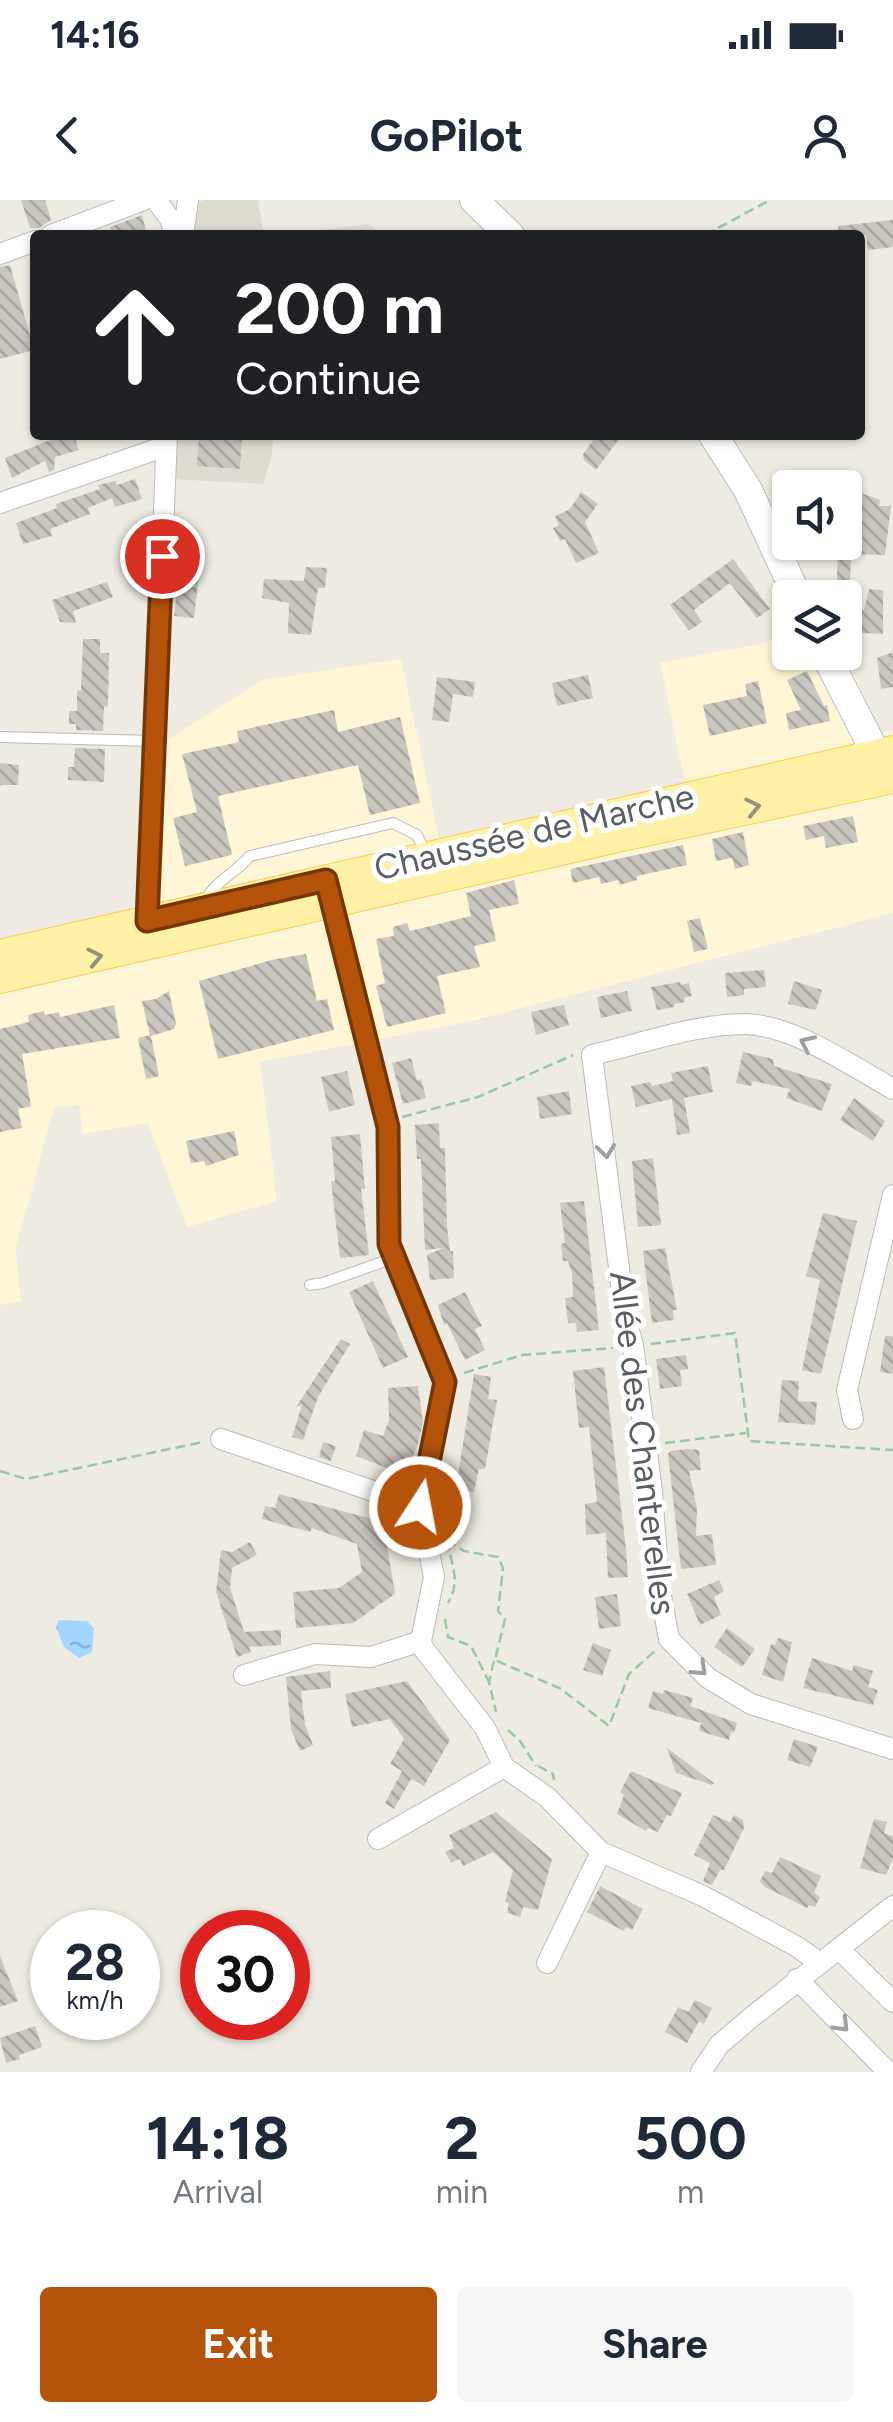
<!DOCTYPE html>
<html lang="en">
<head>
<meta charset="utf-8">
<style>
  body { margin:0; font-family:Figtree,sans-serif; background:#f6f6f7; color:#1f2937; height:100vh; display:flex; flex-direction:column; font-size:38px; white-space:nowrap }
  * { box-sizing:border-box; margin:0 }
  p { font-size:32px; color:#747a83 }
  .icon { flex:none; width:55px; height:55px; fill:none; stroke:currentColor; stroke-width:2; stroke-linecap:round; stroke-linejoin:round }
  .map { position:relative; height:1872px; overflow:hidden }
  .side { display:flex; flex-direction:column; background:#fff; flex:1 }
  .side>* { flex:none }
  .guide { position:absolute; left:30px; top:30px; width:835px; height:210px; border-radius:10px; box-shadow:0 2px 8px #0004; background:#202124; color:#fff; overflow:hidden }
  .controls { position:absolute; left:772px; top:270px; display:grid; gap:20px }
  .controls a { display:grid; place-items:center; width:90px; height:90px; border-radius:10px; background:#fff; box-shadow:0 2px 8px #0004; font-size:50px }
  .speed { position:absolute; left:30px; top:1710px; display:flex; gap:20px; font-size:50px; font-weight:700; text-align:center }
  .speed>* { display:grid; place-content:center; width:130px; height:130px; border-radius:50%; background:#fff; box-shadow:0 2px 8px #0004; line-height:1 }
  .speed small { font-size:25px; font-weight:400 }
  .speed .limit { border:15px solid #d22; background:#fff; color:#111 }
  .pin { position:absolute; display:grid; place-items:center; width:85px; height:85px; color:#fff; margin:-42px; border:5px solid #fff; border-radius:50%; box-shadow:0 2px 10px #0007 }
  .me { position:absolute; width:110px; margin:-55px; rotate:11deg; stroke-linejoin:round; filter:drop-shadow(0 0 8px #0008) }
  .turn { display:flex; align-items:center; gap:35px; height:210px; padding:0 40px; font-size:45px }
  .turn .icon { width:130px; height:130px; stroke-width:2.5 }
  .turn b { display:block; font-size:70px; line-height:85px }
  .eta { display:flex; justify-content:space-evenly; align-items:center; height:170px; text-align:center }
  .eta b { font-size:60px; font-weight:700; line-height:70px }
  .cta { display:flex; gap:20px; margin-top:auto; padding:20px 40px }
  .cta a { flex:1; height:115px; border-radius:10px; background:#b45309; color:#fff; font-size:40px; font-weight:700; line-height:115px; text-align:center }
  .cta a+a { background:#f6f6f7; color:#1f2937 }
  .status { display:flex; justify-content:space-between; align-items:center; height:70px; padding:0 50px; background:#fff; direction:ltr }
  .status svg { height:28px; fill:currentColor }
  header { display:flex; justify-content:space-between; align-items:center; height:130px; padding:0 40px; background:#fff; font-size:45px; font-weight:700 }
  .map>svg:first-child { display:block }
</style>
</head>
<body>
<div class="status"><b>14:16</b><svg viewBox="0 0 49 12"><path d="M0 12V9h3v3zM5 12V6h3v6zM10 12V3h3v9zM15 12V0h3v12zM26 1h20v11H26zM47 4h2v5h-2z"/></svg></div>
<header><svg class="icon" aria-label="back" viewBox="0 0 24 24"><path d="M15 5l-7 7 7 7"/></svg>GoPilot<svg class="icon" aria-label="person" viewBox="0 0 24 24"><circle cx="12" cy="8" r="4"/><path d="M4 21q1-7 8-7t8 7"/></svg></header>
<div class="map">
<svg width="893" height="1872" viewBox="0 0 893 1872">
  <defs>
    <pattern id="water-ripples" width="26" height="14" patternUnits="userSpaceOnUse" patternTransform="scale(2.5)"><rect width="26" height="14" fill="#a2d5ff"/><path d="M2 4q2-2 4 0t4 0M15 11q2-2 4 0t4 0" fill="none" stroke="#87b0d2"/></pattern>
    <pattern id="building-back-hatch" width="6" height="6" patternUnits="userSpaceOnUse" patternTransform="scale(2.5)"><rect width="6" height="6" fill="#c9c6bf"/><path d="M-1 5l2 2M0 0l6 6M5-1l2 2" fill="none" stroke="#a6a49f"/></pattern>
  </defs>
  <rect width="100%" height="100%" fill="#eeece2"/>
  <path fill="#fff6d7" d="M790,429V452L844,453L881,532L893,531V713L471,821L260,862L277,1001L187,1027L148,923L83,934L79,905L54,908L16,1048L21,1101L0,1105V749L153,714L159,546L262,480L401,459L442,652L688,596L660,463L765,443Z"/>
  <g fill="#dedbd1">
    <path d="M203,0H258L264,35H194L197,4Z"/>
    <path d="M369,24L383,35H285Z"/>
    <path d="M175,235H273L272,255L263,284L171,279Z"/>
  </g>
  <path fill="url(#water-ripples)" d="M59,1420L87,1421L94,1429L92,1452L79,1458L64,1447L56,1427Z"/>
  <g fill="url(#building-back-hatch)">
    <path d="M21,0H45L51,20L39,28H30Z"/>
    <path d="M142,15L147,35H113L110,27Z"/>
    <path d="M893,20V47L868,50L866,35H839L838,26Z"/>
    <path d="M10,65L34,150L0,159V67Z"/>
    <path d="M63,235H74L79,250L55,257L54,270L49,272L45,261L12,278L5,258Z"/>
    <path d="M199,235H242L240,269L197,266Z"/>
    <path d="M597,235H622L596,270L584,260L583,254Z"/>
    <path d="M135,279L142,299L115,307L112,298L88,308L90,314L50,329L52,336L23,344L16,323L57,308L56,304L100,289L98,285L115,281L117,285Z"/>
    <path d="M581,292L598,304L585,322L599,353L576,363L565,339L560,341L553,328L559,325L555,316L570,309Z"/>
    <path d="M861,293L880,300L879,306H891L885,355L851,354L850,382L837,381L838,342H845V309L857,310Z"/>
    <path d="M733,359L770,409L757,418L730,383L694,410L702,422L689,431L670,405Z"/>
    <path d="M306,367L327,368L325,388H318L311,435L288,433L289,403L262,398L264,379L304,381Z"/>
    <path d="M179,373L199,375L194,418L174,416Z"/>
    <path d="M107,382L113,397L73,411L76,423L60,422L52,400Z"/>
    <path d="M869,389L883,390V434L845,432V409L864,410Z"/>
    <path d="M83,439H100V453H109L108,506L104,507L103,531L76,530V524H69V511H77V490L81,491Z"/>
    <path d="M893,452V487L881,489L877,458Z"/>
    <path d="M807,471L824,506L827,505L830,521L789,530L786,513L801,510L787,480Z"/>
    <path d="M588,475L593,498L557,506L552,483Z"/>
    <path d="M437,477L475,482L473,497L453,494L449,522L432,520Z"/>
    <path d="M758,481L767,523L710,536L703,505L747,496L745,484Z"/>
    <path d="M334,510L338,532L400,517L420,603L370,615L358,565L218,596L232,655L185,666L173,618L197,612L182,554L239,542L237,531Z"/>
    <path d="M75,548L105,549L104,582L68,580V567H74Z"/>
    <path d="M0,563L19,565L18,585H0Z"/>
    <path d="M853,616L858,642L826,648L824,636L806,640L803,626Z"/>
    <path d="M743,632L749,665L735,669L732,658L716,661L712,639Z"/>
    <path d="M683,645L687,665L637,676V680L619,685L618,680L601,684L599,677L573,683L570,669Z"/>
    <path d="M514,680L519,704L489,710L496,741L474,746L480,767L437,776L446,813L387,827L376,786L385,783L376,739L394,736L393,727L407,723L410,731L471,716L466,693Z"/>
    <path d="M700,718L708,749L694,752L687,721Z"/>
    <path d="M306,754L317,801L327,799L334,830L218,859L199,781L271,760Z"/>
    <path d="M764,770L766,787L744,789V795L727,797L725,773Z"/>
    <path d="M794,781L822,790L816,810L788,804Z"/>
    <path d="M680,782L681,785L689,783L692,796L684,798L685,802L674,804V807L657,810L651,787Z"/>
    <path d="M169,791L176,824L174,829L151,836L159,876L146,879L138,838L150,835L142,801L156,799Z"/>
    <path d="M627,791L632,811L601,818L597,797Z"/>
    <path d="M114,805L120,838L22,854L31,906L18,909L22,928L0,932V829L29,822L28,815L44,811L45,815L59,812L60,817Z"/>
    <path d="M564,805L569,825L536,835L531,812Z"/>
    <path d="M743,852L773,859L774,866L832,884L822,911L786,898L790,889L753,881L751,886L736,883Z"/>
    <path d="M411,858L417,881L421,879L426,898L403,904L392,863Z"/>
    <path d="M708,866L713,892L684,898L690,933L677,935L672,899L636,907L631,886L650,882L652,886L673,881L671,873Z"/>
    <path d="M347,871L355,905L329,912L321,877Z"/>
    <path d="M569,891L572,914L540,919L537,897Z"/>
    <path d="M854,898L885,921L873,941L840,920Z"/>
    <path d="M439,923L440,948H445L447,1027L450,1051H453L454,1078L430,1080L427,1055L443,1048L425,1050L421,959H417L415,925Z"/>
    <path d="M234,931L239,955L206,966L204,961L191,963L186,941Z"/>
    <path d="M360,934L365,989H361L369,1055L340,1058L331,981H335L331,937Z"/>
    <path d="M653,958L661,1025L638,1027L632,961Z"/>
    <path d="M584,1001L599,1130L577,1132L576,1123H568L565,1098L573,1097L572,1073L568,1061H563L561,1044L565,1043L560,1003Z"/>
    <path d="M823,1013L857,1021L821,1174L802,1170L820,1080L806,1076Z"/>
    <path d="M665,1048L677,1110H673L674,1120L652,1123L643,1051Z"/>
    <path d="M373,1081L408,1157L383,1168L349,1092Z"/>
    <path d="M465,1092L482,1126L475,1129L485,1150L465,1160L447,1123L444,1125L438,1105Z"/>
    <path d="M885,1136H893V1174L880,1172Z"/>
    <path d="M341,1139L350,1144L318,1197L303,1240L292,1237L302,1205L296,1207Z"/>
    <path d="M686,1155L688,1169L680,1170L682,1186L660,1189L656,1159Z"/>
    <path d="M604,1167L626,1349L628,1377L608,1378L606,1333L586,1335L585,1304L597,1302L589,1227L579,1228L573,1171Z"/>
    <path d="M474,1174L491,1177L488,1199L497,1200L485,1269H479L474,1292L458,1290V1275Z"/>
    <path d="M782,1180L799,1181L798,1201L817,1202L815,1225L778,1222Z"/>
    <path d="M418,1186L423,1222L418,1244L405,1275L356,1256L364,1230L383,1236L389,1220L388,1188Z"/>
    <path d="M323,1242L336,1246L331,1261L319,1257Z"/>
    <path d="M688,1249L699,1250L701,1270L689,1271L697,1308L696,1336L712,1334L716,1365L681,1369L668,1254L670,1251Z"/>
    <path d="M279,1294L383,1322L395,1393L392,1396L353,1423L296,1428L293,1392L339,1388L362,1372L357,1344L312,1328L310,1332L262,1319L265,1306L275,1308Z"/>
    <path d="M250,1342L257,1355L232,1368L230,1388L244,1432L281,1430V1445L249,1447L251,1452L237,1457L216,1392L221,1350L232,1352Z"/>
    <path d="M719,1380L724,1391L714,1397L721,1415L700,1425L687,1394Z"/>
    <path d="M617,1394L621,1426L599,1429L595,1397Z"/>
    <path d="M727,1428L755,1449L742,1467L714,1447Z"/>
    <path d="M778,1438L792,1442L783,1482L762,1475L771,1444L775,1445Z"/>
    <path d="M593,1443L611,1450L602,1476L583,1470Z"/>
    <path d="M812,1458L852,1471L854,1465L873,1471L868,1487L878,1490L873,1505L803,1488Z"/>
    <path d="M330,1471L331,1488L301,1491L305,1525L313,1545L300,1551L291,1529L286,1477Z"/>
    <path d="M407,1481L450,1540L424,1586L411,1579L394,1609L385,1603L402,1571L390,1564L404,1539L390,1519L352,1527L345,1494Z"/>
    <path d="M664,1490L693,1498L690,1506L737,1523L734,1533L731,1532L729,1540L699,1531L701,1523L648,1508L653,1491L663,1494Z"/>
    <path d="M794,1539L818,1547L810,1567L787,1560Z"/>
    <path d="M667,1548L714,1583L712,1585L676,1573Z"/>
    <path d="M631,1571L682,1593L671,1616L667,1615L658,1632L648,1628L646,1631L617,1614L624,1595L620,1592Z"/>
    <path d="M496,1612L552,1659L538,1710L523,1707L520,1717L507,1713L509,1703L505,1702L513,1670L493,1652L463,1666L460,1659L451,1663L445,1652L454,1648L449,1635Z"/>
    <path d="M713,1615L730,1622L734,1615L743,1620L744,1628L724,1670H720L712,1685L703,1681L710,1663L694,1655Z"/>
    <path d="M874,1619L887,1622L884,1633L893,1636V1658L886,1675L860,1668Z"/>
    <path d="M780,1657L821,1676L814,1693L820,1697L815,1707L809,1705L807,1708L765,1687L760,1681L765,1671L772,1673Z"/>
    <path d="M600,1686L643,1709L632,1730L626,1727L624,1731L587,1712Z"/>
    <path d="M0,1756L18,1801L0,1807Z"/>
    <path d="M695,1800L712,1808L704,1824L699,1821L687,1843L665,1832L678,1807L688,1812Z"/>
    <path d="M35,1826L42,1847L19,1855L20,1859L6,1863L0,1838Z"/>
  </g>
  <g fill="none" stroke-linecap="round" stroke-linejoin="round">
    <g stroke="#b8babf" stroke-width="12">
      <g id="lane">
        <path d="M0,537L154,541"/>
        <path d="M205,702C214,681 236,673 250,656L393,623L417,635L427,656"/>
        <path d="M310,1085L323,1083L394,1058"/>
      </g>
    </g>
    <g stroke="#b8babf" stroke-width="22">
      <g id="street">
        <path d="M156,0L170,19L175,35"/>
        <path d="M51,35L144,0"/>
        <path d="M183,35L188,0"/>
        <path d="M0,54L35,41"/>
        <path d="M0,303L166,246"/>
        <path d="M328,690L388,927L389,1044L445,1182L420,1307L434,1377L421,1441L423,1448L485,1528L504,1567L547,1597L601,1652L703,1696L796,1746L820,1763"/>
        <path d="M147,734L167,235"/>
        <path d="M893,889C852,866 793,825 745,824C695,824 641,844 592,855L625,1115L633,1146L652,1291L659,1385L669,1439L708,1478L751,1504L893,1549"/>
        <path d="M853,1219L847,1190L893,995"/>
        <path d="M221,1239L420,1307"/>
        <path d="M244,1475L315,1454L371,1457L421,1441"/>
        <path d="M378,1639L504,1567"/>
        <path d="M839,1749L893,1802"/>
        <path d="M547,1763L601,1652"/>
        <path d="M797,1779L888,1872"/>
        <path d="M701,1872L719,1845L753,1816L893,1706"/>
      </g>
    </g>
    <g stroke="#b8bcc2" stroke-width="30">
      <g id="secondary">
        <path d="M474,0L510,35"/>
        <path d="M713,235L748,290L798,398"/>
        <path d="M824,452L886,573"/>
      </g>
    </g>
    <g stroke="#f7cb53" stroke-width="32">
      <g id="primary">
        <path d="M0,755L893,551"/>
        <path d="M0,778L622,636L893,578"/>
      </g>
    </g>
    <g stroke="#96c8a5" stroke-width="2.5" stroke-dasharray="10 5" stroke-linecap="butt">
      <path d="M705,35L770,0"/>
      <path d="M402,917L478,897L573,855"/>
      <path d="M651,1144L735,1133L749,1241L893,1250"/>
      <path d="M464,1173L522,1155L613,1148"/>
      <path d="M665,1243L746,1233"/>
      <path d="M0,1271L26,1279L203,1242"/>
      <path d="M447,1340L464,1351L498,1357L503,1368L498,1411L505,1419L495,1460L561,1489L609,1526L629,1474L656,1450"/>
      <path d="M448,1340C450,1365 462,1379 448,1403"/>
      <path d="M445,1419L448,1437L471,1446L489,1482"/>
      <path d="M494,1461L489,1482L496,1512"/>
      <path d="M508,1530L520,1541L536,1566"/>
      <path d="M538,1566L553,1574L554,1580"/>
    </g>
    <use href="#lane" stroke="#fff" stroke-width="10"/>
    <use href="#street" stroke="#fff" stroke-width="20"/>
    <use href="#secondary" stroke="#fff" stroke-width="28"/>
    <use href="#primary" stroke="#fff2a7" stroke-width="30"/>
  </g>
  <defs><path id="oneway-chevron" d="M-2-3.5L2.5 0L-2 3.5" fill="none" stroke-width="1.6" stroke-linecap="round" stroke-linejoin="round" transform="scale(2.5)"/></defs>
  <g stroke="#94927b">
    <use href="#oneway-chevron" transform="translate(753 607) rotate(-12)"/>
    <use href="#oneway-chevron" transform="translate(95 757) rotate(-12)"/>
  </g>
  <g stroke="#9d9fa2">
    <use href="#oneway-chevron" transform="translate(807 843) rotate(-155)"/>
    <use href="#oneway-chevron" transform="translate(606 951) rotate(83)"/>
    <use href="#oneway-chevron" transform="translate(700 1469) rotate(43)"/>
    <use href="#oneway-chevron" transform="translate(842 1825) rotate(46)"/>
  </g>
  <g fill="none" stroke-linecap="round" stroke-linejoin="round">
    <g stroke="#753606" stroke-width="25">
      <path id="route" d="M162,356L147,721L326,680L388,927L389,1044L445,1182L420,1307"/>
    </g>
    <use href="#route" stroke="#b45309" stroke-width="18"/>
  </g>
  <g text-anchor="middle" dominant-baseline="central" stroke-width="10" stroke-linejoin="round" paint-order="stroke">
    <g font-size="35" fill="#5b5f64" stroke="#fff">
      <text transform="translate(534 632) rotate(-13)">Chaussée de Marche</text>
      <text transform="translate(643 1243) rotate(83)">Allée des Chanterelles</text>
    </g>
  </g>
</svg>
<div class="controls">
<a><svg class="icon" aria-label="sound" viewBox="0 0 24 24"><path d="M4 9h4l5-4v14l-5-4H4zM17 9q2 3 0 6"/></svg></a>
<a><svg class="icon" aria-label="layers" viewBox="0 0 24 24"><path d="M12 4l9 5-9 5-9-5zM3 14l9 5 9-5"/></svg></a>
</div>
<div class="speed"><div>28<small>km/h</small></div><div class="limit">30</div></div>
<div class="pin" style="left:162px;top:356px;background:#d93025"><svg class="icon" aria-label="arrive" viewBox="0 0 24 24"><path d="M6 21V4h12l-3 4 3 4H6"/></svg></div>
<svg class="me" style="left:420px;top:1307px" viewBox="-20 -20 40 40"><circle r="17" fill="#b45309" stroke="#fff" stroke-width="3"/><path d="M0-11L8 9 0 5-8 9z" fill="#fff"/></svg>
<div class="guide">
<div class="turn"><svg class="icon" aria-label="ahead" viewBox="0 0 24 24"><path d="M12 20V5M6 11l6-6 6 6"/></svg><div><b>200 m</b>Continue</div></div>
</div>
</div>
<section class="side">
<div class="eta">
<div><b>14:18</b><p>Arrival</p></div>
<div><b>2</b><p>min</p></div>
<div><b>500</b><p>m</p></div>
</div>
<div class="cta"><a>Exit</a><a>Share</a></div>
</section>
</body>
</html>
